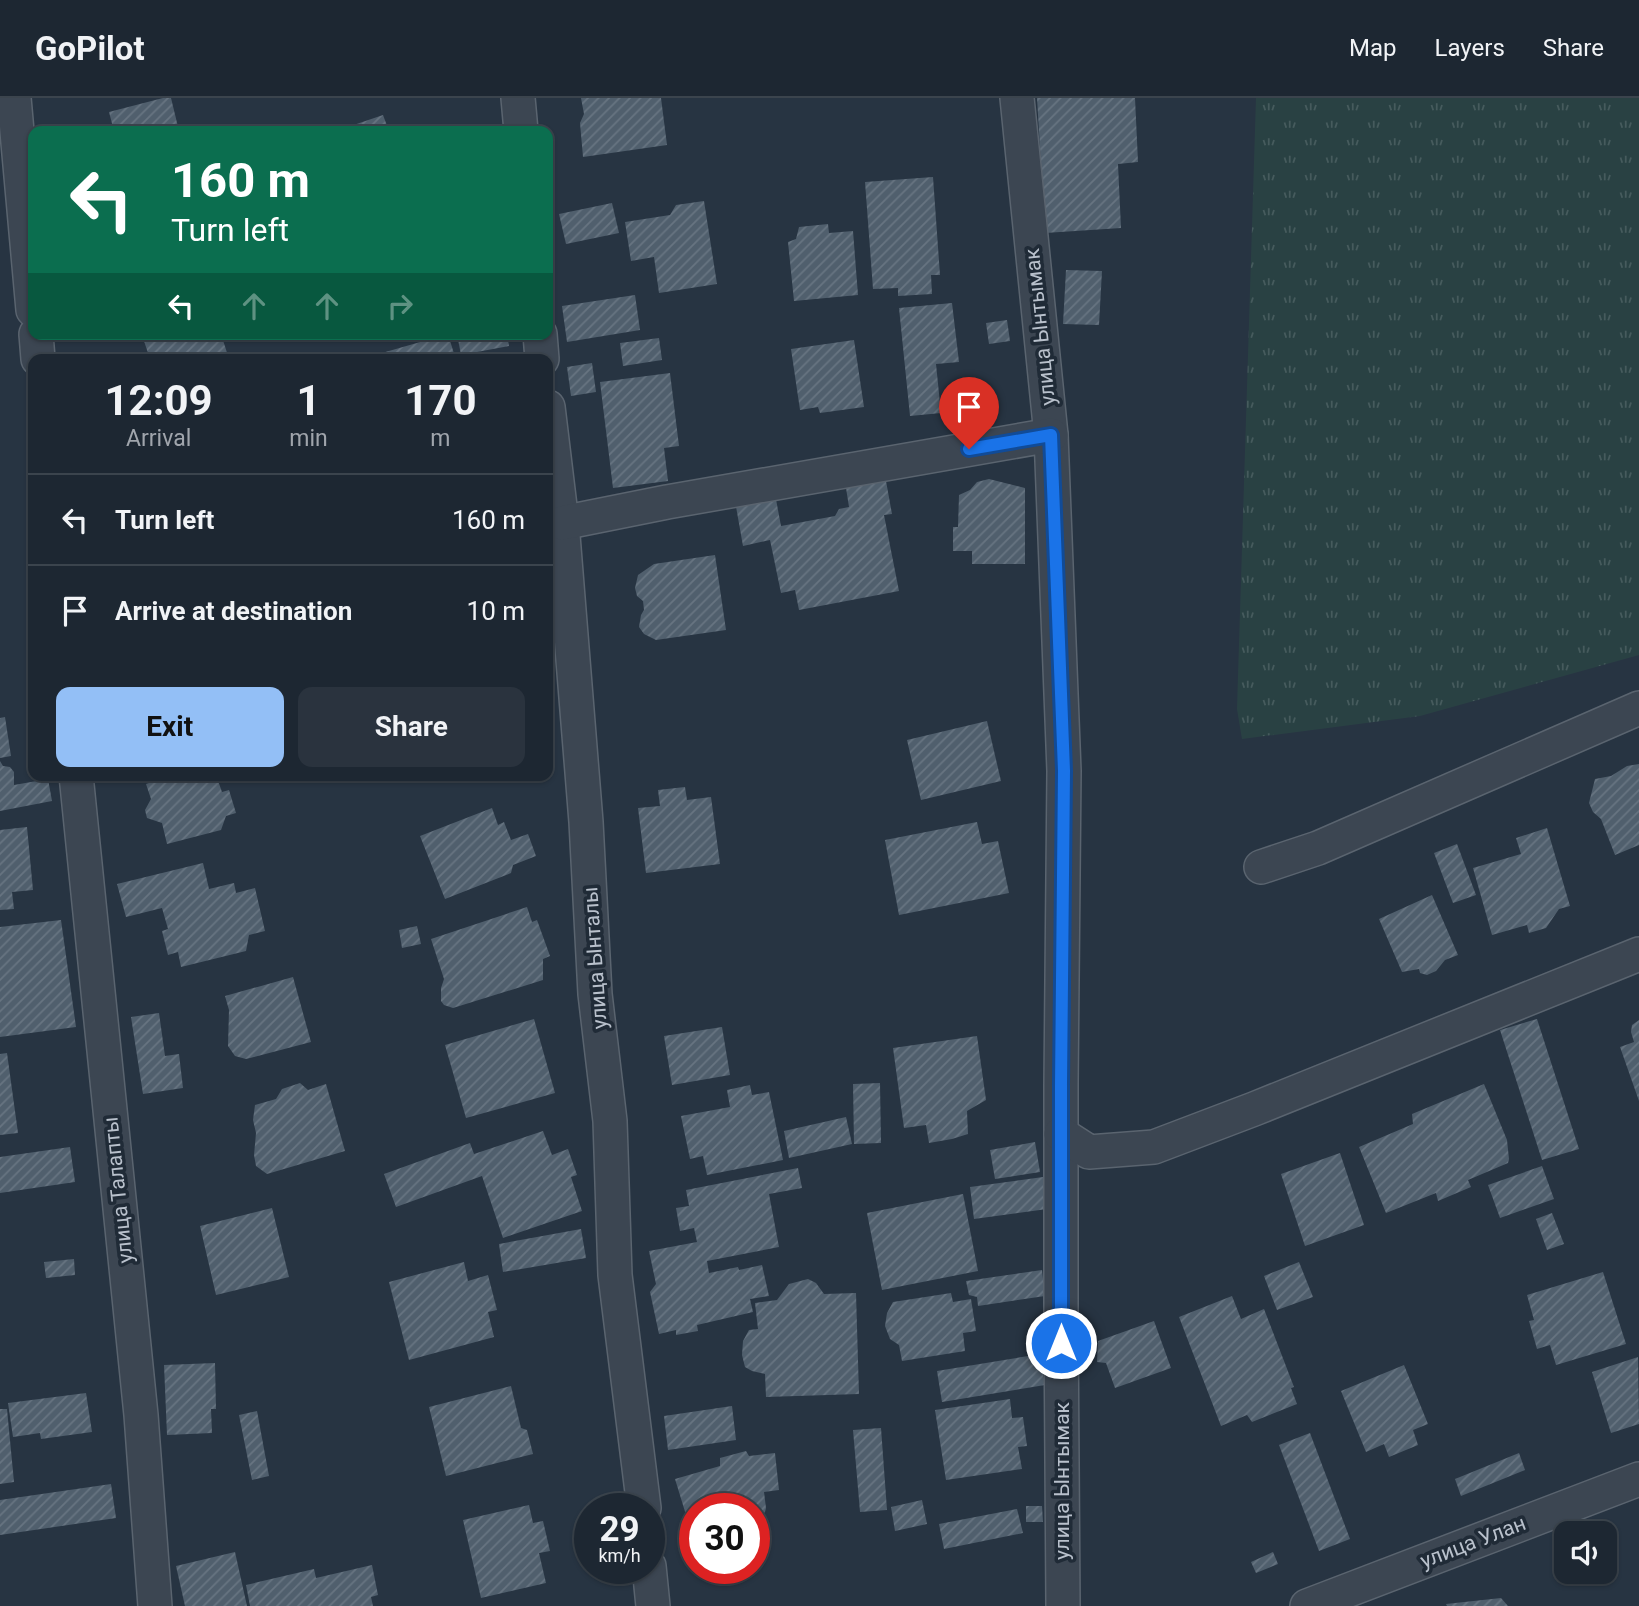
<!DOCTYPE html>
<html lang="en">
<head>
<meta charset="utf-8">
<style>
  body { margin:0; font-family:Roboto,sans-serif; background:#2a333e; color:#f1f3f6; height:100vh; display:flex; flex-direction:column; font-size:26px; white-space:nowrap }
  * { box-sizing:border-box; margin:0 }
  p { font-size:23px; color:#a0a5ac }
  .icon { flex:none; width:38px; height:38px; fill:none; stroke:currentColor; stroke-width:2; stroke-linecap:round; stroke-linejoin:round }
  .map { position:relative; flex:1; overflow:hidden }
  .sheet { position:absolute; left:28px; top:256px; width:525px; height:427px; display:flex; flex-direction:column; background:#1d2732; border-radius:14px; box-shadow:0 2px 5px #0004,0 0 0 2px #3b444d }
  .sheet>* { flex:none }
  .hud { position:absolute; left:28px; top:28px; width:525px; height:214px; border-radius:14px; box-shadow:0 2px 5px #0004,0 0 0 2px #3b444d; background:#0b6e4f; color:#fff; overflow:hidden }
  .tools { position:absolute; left:1554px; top:1423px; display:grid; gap:14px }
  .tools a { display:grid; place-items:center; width:63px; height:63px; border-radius:14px; background:#1d2732; box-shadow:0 2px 5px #0004,0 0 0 2px #3b444d; font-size:35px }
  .speed { position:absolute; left:574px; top:1395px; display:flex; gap:14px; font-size:35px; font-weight:700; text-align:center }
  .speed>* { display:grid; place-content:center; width:91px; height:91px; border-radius:50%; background:#1d2732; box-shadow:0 2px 5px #0004,0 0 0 2px #3b444d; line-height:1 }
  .speed small { font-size:18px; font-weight:400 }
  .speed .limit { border:10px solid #d22; background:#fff; color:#111 }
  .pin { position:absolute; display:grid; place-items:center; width:60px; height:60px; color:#fff; margin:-72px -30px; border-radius:50% 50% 50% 0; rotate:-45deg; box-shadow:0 0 7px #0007 }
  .pin .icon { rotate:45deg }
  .me { position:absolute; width:77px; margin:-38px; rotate:0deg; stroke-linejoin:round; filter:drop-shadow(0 0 5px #0008) }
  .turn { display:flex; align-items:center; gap:24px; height:147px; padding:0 28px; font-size:32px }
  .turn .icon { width:91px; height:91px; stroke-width:2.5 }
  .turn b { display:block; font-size:49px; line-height:60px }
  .lanes { display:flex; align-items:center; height:66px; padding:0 28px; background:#0003; justify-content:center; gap:35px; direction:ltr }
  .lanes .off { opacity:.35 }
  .eta { display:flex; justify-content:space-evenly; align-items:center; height:119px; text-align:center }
  .eta b { font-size:42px; font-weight:700; line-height:49px }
  .primary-button { display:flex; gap:14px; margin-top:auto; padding:14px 28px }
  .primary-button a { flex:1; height:80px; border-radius:14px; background:#93bff6; color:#111; font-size:28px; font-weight:700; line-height:80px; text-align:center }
  .primary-button a+a { background:#2a333e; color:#f1f3f6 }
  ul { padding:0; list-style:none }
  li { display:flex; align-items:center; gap:21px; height:91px; padding:0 28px; border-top:2px solid #3b444d }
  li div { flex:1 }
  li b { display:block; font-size:26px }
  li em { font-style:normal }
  header { display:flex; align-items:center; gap:42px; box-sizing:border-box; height:98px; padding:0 35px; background:#1d2732; border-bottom:2px solid #3b444d }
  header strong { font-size:33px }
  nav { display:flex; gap:38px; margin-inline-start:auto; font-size:24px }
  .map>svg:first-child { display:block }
</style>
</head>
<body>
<header>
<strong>GoPilot</strong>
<nav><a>Map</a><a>Layers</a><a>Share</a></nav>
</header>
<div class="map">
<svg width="1639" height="1508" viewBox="0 0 1639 1508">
  <defs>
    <pattern id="grass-tufts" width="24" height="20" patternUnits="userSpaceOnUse" patternTransform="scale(1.75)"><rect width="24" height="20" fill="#294143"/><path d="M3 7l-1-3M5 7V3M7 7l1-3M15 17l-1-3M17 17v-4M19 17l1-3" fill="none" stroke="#465b5d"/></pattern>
    <pattern id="building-hatch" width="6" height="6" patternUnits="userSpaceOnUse" patternTransform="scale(1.75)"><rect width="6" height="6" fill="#505f6d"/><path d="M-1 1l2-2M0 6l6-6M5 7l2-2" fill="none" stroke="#677481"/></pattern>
  </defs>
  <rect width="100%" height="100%" fill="#273442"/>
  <path fill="url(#grass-tufts)" d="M1256,0H1639V557L1420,618L1242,641L1237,611Z"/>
  <g fill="url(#building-hatch)">
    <path d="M163,0H171L179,33H114L109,14Z"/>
    <path d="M581,0H661L667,47L583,59L580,25L584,16Z"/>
    <path d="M1037,0H1135L1138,64L1118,66L1121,130L1045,135Z"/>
    <path d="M383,17L389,33H336Z"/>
    <path d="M933,79L940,177H931L932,196L898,198V190L873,191L865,84Z"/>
    <path d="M704,103L717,186L659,195L654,159L631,163L625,124L670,117L676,107Z"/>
    <path d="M612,105L619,135L566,146L559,116Z"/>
    <path d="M828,126L829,135L853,133L858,197L794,203L788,144L796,141L799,129Z"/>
    <path d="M1066,172L1102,173L1099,227L1063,226Z"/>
    <path d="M635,197L640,232L567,244L562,208Z"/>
    <path d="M952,205L959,264L936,266L941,315L910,318L899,210Z"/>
    <path d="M1007,222L1010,243L989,246L986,225Z"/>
    <path d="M163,236H221L229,261H150L144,243Z"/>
    <path d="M448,236L455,259L459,258L467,261H384L382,255Z"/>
    <path d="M457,236H507L509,248L461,257Z"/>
    <path d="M659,240L662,262L623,268L620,245Z"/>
    <path d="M854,242L864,309L820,315L818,309L800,312L791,251Z"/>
    <path d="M592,265L596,294L571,298L567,269Z"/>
    <path d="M670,275L679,348L664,350L668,383L613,390L600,284Z"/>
    <path d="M989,381L1025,390V466H972V453H953V429H958L959,397L970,392L977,384Z"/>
    <path d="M886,383L892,416L884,417L899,493L799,512L795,492L781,495L770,442L743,448L735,403L775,396L781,428L835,418L839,411L849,409L846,390Z"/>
    <path d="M715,457L726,532L656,542L644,536L639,529L641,517L644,512L643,503L637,498L635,490L638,477L654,466Z"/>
    <path d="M5,619L11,658L0,660V620Z"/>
    <path d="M987,623L1001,683L921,702L907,642Z"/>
    <path d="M0,663L3,668L10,669L14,674V687L48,681L52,703L0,713Z"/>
    <path d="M1639,666V747L1615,757L1601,721L1593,714L1589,705L1595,681L1611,678L1627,668Z"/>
    <path d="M172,677H216L222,694L229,692L236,715L226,718L221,732L167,746L162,725L147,720L145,712L151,701L146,686Z"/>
    <path d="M685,689L687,702L711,699L720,766L646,775L638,710L660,708L658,692Z"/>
    <path d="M492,710L498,727L504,724L511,742L528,736L536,758L513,767L511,775L445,801L420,738Z"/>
    <path d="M977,724L982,746L998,743L1009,795L899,817L885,742Z"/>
    <path d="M27,729L33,792L12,794L14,811L0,812V732Z"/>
    <path d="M1547,730L1570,808L1559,811L1546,830L1529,835L1527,827L1492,837L1473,770L1521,756L1516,740Z"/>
    <path d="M1457,746L1476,797L1453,805L1434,755Z"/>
    <path d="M203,765L209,791L234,785L236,795L255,790L265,833L249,837L246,853L181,869L178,854L168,857L162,833L168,831L162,810L126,819L117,786Z"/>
    <path d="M1432,797L1458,857L1445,862L1436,873L1427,877L1420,875L1419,871L1402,874L1379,821Z"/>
    <path d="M527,809L532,824L537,822L550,858L543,861V882L453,910L444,907L441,903V890L444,881L431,841Z"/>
    <path d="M61,822L76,929L0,939V829Z"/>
    <path d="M417,828L421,846L402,850L399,832Z"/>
    <path d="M293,879L311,944L246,961L235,958L228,948L229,912L225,898Z"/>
    <path d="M159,915L165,958L179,956L183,990L143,996L131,919Z"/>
    <path d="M534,921L555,995L466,1020L445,947Z"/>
    <path d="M1537,921L1579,1051L1542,1062L1500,932Z"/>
    <path d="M1639,922V1003L1620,949L1634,944L1631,934L1632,927Z"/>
    <path d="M722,929L730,977L672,987L664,938Z"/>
    <path d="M977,938L986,1002L967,1013L968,1036L952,1041L929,1045L926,1027L904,1030L893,950Z"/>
    <path d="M7,955L18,1035L0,1037V956Z"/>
    <path d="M300,985L308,992L326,986L345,1053L267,1076L256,1068L254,1057L256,1035L253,1022L255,1007L276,1001L282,991Z"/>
    <path d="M880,985L881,1045L854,1046L853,986Z"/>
    <path d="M1484,986L1507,1042L1509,1061L1508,1065L1468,1082L1471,1089L1438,1103L1436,1095L1386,1115L1359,1049L1413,1026L1412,1016Z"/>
    <path d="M750,987L752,997L769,994L783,1062L707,1077L703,1058L690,1061L681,1018L730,1009L727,992Z"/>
    <path d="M846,1019L852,1046L789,1060L784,1033Z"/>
    <path d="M543,1033L552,1057L568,1051L577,1077L571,1079L582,1113L503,1140L482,1078L396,1109L384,1076L470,1045L474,1056Z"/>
    <path d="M1035,1044L1040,1074L995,1081L990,1052Z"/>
    <path d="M70,1049L75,1084L0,1095V1059Z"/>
    <path d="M1340,1055L1364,1127L1305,1148L1281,1076Z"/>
    <path d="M1542,1068L1554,1101L1500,1120L1488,1087Z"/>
    <path d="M798,1070L802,1090L769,1096L779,1149L707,1163L709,1175L738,1169L739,1172L762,1167L769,1198L750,1201L753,1214L697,1227L698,1233L676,1237V1232L659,1236L650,1194L656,1186L649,1153L697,1144L694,1130L680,1133L676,1110L689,1108L686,1092Z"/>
    <path d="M1043,1079L1047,1111L974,1121L970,1089Z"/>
    <path d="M963,1096L978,1173L882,1192L867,1115Z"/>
    <path d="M272,1110L289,1179L216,1197L200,1128Z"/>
    <path d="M1552,1115L1564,1146L1547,1152L1536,1121Z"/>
    <path d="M581,1131L586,1160L503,1174L499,1146Z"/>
    <path d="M74,1161L75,1177L46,1180L44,1164Z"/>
    <path d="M464,1164L468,1183L488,1177L497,1212L488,1214L494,1239L409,1262L389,1184Z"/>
    <path d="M1299,1164L1313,1199L1277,1212L1264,1178Z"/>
    <path d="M1042,1172L1045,1198L978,1208L977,1199L969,1197L966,1183Z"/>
    <path d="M1603,1174L1626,1246L1556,1267L1550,1247L1537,1251L1529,1223L1534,1222L1527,1197Z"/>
    <path d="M808,1181L816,1185L824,1196L856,1195L859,1296L766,1299L765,1276L752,1273L745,1269L742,1257L743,1243L749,1232L758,1231L755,1205L777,1202L789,1186Z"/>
    <path d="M951,1195L953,1204L971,1201L976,1233L963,1235L965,1253L902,1263L899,1247L890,1241L885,1228L887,1215L893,1204Z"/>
    <path d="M1232,1198L1241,1221L1264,1211L1294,1289L1291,1290L1297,1306L1252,1324L1247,1317L1221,1328L1179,1219Z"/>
    <path d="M1154,1223L1171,1270L1115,1290L1106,1265L1097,1264L1098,1243Z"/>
    <path d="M1040,1256L1045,1287L942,1304L937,1273Z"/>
    <path d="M1638,1259L1639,1326L1611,1335L1592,1274Z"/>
    <path d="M215,1265L216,1311H211L212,1335L167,1337L164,1267Z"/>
    <path d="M1404,1267L1428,1326L1413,1332L1418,1347L1389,1359L1384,1346L1366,1354L1341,1293Z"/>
    <path d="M511,1288L521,1330L527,1332L533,1356L446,1378L429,1309Z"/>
    <path d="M86,1295L92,1334L41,1341L40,1335L13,1339L8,1305Z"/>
    <path d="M1010,1301L1012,1320L1023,1319L1027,1348L1018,1349L1022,1371L946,1382L935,1312Z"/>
    <path d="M732,1308L736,1342L668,1352L664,1318Z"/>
    <path d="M0,1311H7L14,1384L0,1386Z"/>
    <path d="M257,1313L269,1378L252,1382L239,1317Z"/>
    <path d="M881,1330L887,1412L860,1414L853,1332Z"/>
    <path d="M1310,1335L1350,1441L1319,1453L1279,1347Z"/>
    <path d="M746,1353L749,1358L775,1355L779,1392L764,1394L766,1410L765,1414L754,1427V1410H695L694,1443L675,1381L720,1368V1360Z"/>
    <path d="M1519,1355L1525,1372L1461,1398L1455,1381Z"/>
    <path d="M111,1386L116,1420L0,1437V1402Z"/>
    <path d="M922,1402L927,1426L895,1433L891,1409Z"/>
    <path d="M529,1407L533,1425L543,1423L550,1453L539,1455L546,1485L481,1500L463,1422Z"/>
    <path d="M1026,1408H1042L1043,1424H1026Z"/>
    <path d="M1017,1411L1023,1435L944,1451L939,1426Z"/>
    <path d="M235,1454L247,1508H185L176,1468Z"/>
    <path d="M1273,1454L1278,1466L1256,1475L1251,1464Z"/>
    <path d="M372,1467L378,1497L371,1499L373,1508H250L246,1487L314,1471L316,1480Z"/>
    <path d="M1501,1500L1508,1508H1447L1446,1506Z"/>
  </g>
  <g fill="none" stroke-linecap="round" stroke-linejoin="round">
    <g stroke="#5a646f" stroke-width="36">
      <g id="minor">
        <path d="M14,0L33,212"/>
        <path d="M518,0L521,33"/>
        <path d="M1017,0L1051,337L1064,673L1061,987V1218L1063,1508"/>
        <path d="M36,236L38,261"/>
        <path d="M540,236L542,261"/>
        <path d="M548,309L562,425L586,724L595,896L610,1023L615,1177L644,1410"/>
        <path d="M562,425L667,404L1051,337"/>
        <path d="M76,677L141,1317L155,1508"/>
        <path d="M1261,769L1318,750L1639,610"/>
        <path d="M1061,1036L1089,1054L1154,1049L1254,1011L1639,856"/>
        <path d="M649,1468L653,1508"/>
        <path d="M1307,1508L1639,1381"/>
      </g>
    </g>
    <use href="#minor" stroke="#3c4652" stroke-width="33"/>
  </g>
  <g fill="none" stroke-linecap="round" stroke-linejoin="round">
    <g stroke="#114b97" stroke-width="18">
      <path id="route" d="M969,351L1051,337L1064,673L1061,987V1245"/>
    </g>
    <use href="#route" stroke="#1a73e8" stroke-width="12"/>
  </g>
  <g text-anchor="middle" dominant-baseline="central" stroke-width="7" stroke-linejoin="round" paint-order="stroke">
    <g font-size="21" fill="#b9c1cc" stroke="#202b37">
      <text transform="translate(1040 229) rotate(-96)">улица Ынтымак</text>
      <text transform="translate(595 860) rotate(-94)">улица Ынталы</text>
      <text transform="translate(118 1092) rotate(-96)">улица Талапты</text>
      <text transform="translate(1062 1383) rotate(-90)">улица Ынтымак</text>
      <text transform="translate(1473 1444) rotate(-21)">улица Улан</text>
    </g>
  </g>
</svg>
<div class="tools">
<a><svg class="icon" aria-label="sound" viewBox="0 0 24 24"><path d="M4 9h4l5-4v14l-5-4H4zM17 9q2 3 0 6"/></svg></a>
</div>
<div class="speed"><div>29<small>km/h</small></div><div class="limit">30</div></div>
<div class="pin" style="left:969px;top:351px;background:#d93025"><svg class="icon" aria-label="arrive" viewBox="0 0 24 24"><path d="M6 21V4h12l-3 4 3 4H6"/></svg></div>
<svg class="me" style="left:1061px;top:1245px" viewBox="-20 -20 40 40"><circle r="17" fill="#1a73e8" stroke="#fff" stroke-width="3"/><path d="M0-11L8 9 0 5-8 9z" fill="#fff"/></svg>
<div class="hud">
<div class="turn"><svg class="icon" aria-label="left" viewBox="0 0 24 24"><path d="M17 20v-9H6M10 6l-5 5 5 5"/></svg><div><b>160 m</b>Turn left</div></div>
<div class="lanes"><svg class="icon" aria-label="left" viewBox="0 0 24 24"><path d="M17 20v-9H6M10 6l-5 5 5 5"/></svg><svg class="icon off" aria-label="ahead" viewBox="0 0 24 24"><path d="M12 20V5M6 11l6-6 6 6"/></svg><svg class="icon off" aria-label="ahead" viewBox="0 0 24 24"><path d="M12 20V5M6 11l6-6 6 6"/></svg><svg class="icon off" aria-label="right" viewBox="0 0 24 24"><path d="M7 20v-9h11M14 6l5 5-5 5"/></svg></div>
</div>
<section class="sheet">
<div class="eta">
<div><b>12:09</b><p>Arrival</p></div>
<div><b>1</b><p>min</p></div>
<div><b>170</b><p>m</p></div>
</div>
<ul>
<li><svg class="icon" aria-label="left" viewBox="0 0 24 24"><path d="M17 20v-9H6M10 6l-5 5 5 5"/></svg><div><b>Turn left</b></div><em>160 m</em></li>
<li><svg class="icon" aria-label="arrive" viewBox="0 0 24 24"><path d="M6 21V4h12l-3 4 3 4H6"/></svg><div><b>Arrive at destination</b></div><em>10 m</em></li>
</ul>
<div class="primary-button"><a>Exit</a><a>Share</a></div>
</section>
</div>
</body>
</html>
